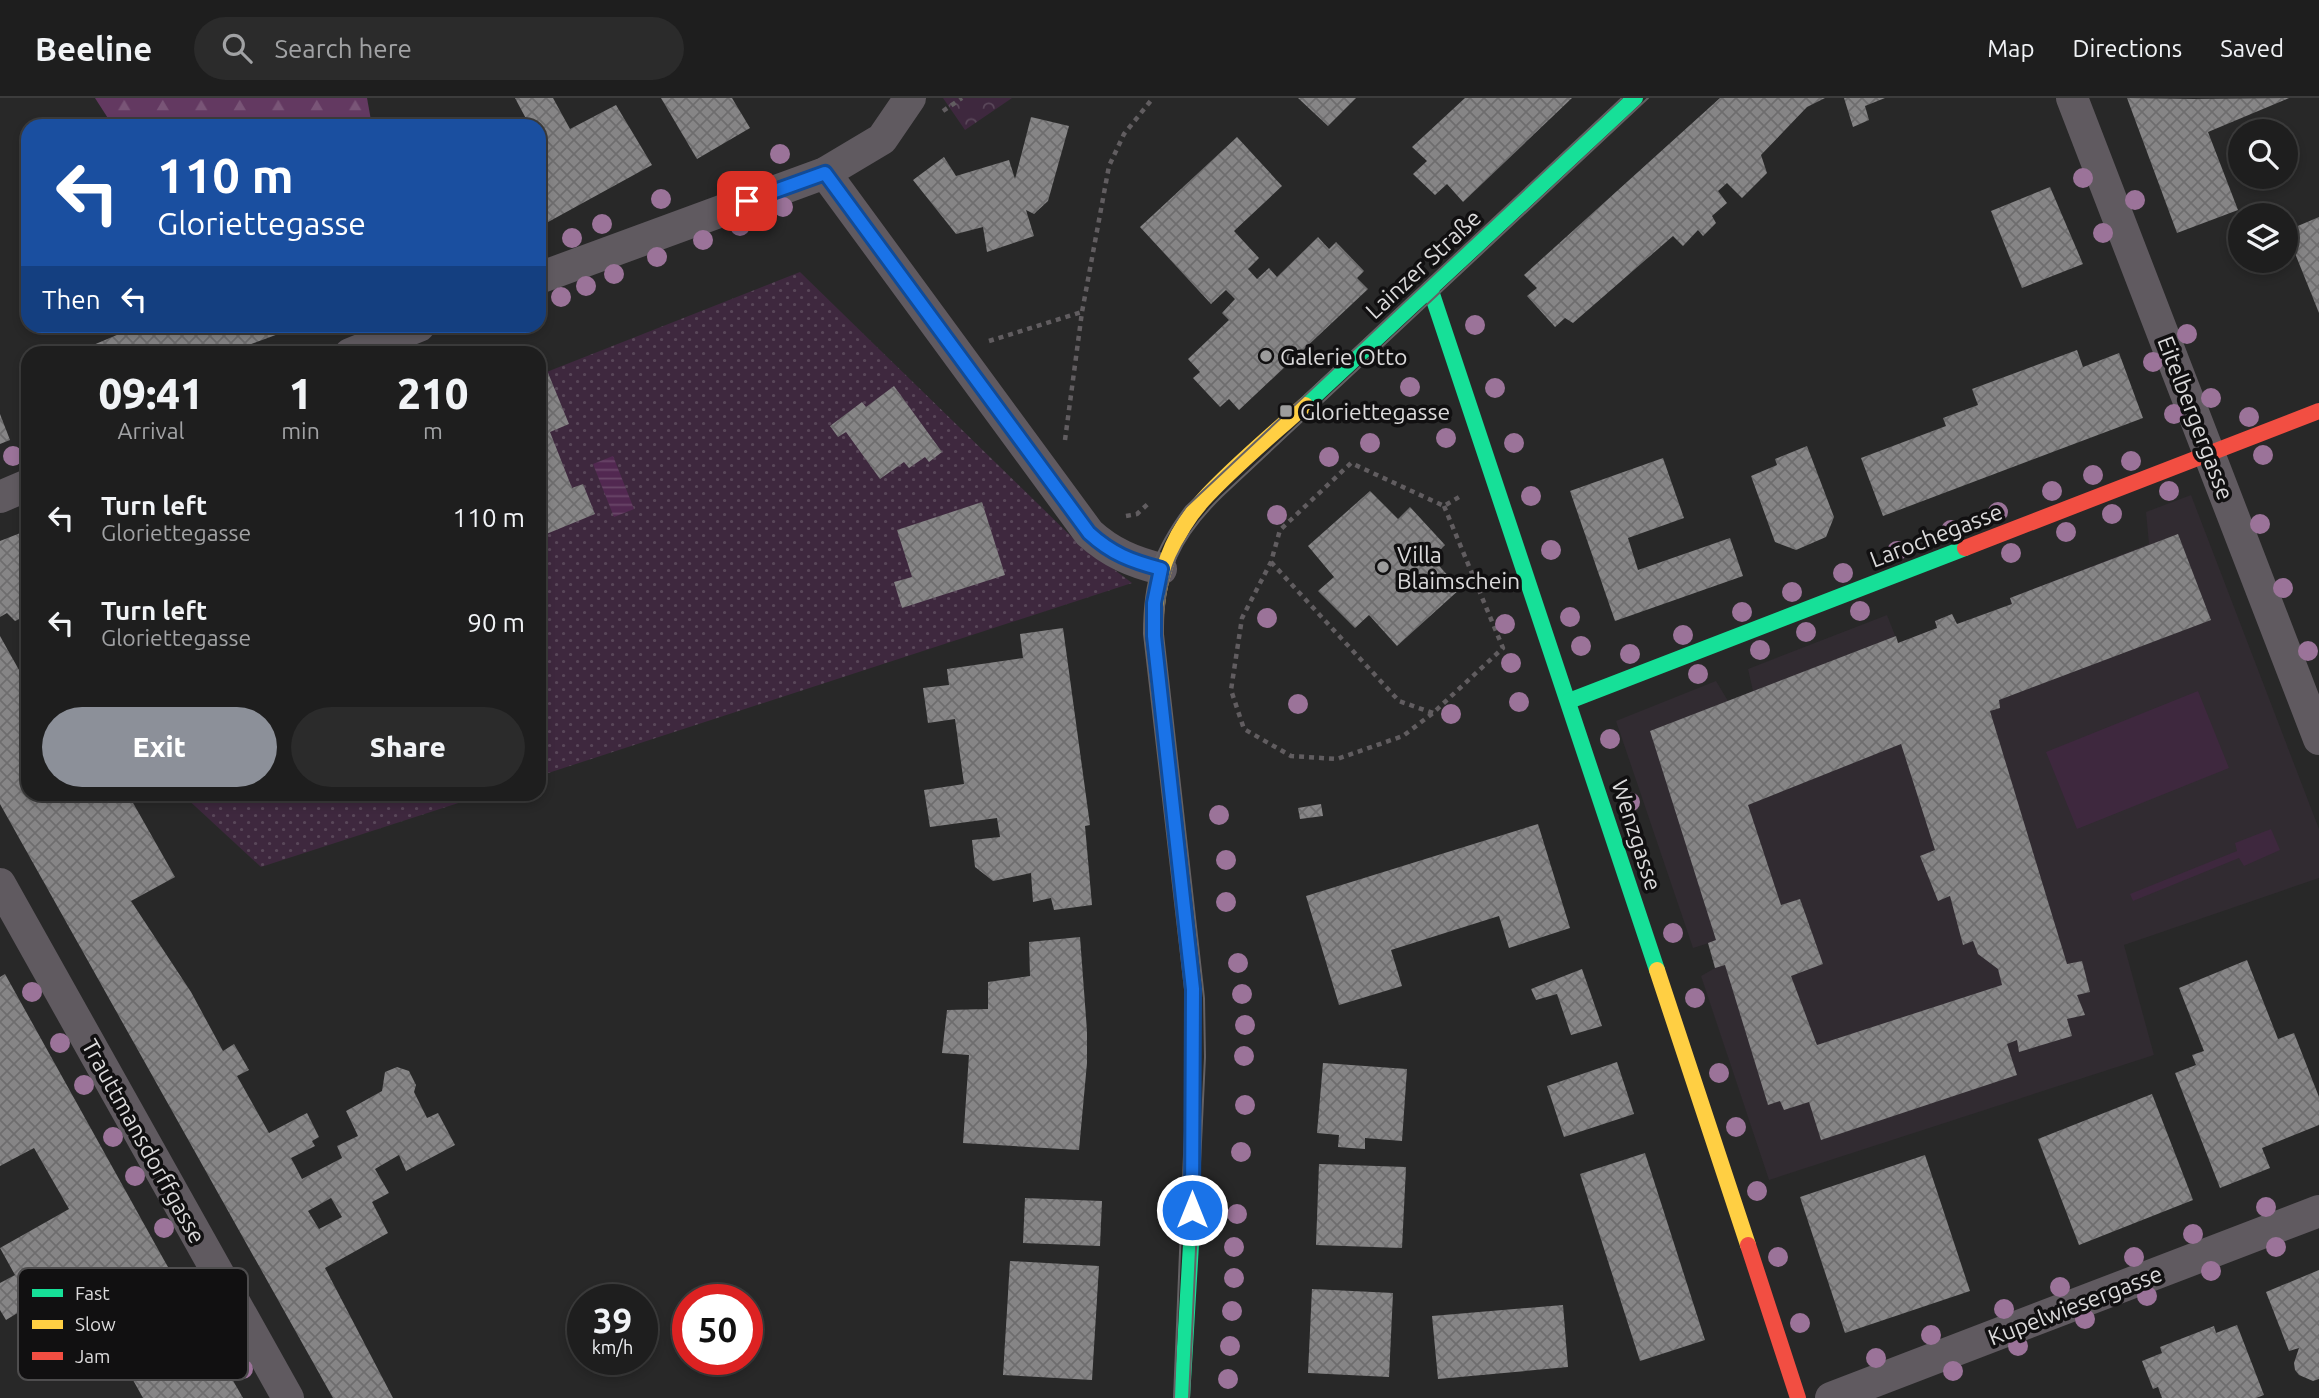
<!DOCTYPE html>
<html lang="en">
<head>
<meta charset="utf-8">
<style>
  body { margin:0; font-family:Ubuntu,sans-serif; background:#2b2b2b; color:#f1f3f6; height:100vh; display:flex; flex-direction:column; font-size:26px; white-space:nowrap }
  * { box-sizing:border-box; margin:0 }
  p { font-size:23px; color:#a1a2a4 }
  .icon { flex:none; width:38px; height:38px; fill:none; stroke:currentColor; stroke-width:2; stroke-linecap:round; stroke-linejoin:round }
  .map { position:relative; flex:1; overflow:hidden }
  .drawer { position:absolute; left:21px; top:248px; width:525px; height:455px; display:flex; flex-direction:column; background:#1e1e1e; border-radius:21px; box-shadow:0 4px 10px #0003,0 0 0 2px #3c3c3c }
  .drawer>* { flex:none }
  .top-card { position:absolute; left:21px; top:21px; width:525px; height:214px; border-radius:21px; box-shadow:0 4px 10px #0003,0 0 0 2px #3c3c3c; background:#1a4fa0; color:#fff; overflow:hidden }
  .fabs { position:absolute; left:2228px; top:21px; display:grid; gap:14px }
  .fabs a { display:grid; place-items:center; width:70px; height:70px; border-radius:50%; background:#1e1e1e; box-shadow:0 4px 10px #0003,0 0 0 2px #3c3c3c; font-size:35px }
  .speed { position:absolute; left:567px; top:1186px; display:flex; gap:14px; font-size:35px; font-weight:700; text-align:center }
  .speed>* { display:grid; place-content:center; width:91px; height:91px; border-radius:50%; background:#1e1e1e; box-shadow:0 4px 10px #0003,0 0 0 2px #3c3c3c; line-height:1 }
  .speed small { font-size:18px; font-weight:400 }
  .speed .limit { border:10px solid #d22; background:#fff; color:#111 }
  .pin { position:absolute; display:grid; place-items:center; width:60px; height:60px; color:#fff; margin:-30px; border-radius:14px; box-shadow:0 4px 10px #0006 }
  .me { position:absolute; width:77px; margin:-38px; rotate:0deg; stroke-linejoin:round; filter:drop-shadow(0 0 5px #0008) }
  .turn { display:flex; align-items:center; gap:24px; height:147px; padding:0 21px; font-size:32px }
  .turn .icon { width:91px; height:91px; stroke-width:2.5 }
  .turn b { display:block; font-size:49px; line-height:60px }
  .then { display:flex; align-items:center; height:66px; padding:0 21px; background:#0003; gap:14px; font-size:26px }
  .eta { display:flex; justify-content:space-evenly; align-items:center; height:119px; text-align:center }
  .eta b { font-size:42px; font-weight:800; line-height:49px }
  .button { display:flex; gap:14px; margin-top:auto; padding:14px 21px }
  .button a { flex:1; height:80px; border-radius:42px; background:#8c9099; color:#fff; font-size:28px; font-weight:800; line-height:80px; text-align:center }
  .button a+a { background:#2b2b2b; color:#f1f3f6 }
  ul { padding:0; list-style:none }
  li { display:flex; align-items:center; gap:21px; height:105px; padding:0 21px }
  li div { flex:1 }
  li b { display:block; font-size:26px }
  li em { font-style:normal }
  header { display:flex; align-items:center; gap:42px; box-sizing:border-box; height:98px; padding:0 35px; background:#1e1e1e; border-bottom:2px solid #3c3c3c }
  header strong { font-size:33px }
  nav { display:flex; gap:38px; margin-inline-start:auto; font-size:24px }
  .search { width:490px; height:63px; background:#2b2b2b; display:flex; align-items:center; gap:18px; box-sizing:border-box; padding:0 24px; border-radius:38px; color:#a1a2a4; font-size:26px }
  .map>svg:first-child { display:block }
</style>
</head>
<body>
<header>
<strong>Beeline</strong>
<div class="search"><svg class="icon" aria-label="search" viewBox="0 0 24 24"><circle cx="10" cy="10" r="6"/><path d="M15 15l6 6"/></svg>Search here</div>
<nav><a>Map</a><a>Directions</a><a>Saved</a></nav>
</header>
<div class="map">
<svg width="2319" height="1300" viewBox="0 0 2319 1300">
  <defs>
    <pattern id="grass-dots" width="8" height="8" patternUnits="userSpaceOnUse" patternTransform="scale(1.75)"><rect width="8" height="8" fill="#3e283e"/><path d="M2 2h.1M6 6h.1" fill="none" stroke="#594759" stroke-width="1.8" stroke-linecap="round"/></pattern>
    <pattern id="forest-firs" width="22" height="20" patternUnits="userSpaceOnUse" patternTransform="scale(1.75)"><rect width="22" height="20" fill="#633961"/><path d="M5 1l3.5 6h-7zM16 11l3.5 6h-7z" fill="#795577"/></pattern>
    <pattern id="park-crowns" width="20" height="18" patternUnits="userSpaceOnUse" patternTransform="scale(1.75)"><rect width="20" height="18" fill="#3e283e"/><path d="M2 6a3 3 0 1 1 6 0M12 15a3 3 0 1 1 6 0" fill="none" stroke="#594759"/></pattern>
    <pattern id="water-rules" width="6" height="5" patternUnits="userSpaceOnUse" patternTransform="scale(1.75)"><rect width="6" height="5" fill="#522851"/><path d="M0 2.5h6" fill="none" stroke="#6a4769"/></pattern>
    <pattern id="building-cross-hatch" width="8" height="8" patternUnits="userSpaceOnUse" patternTransform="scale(1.75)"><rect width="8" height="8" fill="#868586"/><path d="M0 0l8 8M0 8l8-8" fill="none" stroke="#6e6d6e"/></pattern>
  </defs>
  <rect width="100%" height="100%" fill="#282828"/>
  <path fill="#312b31" d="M2191,397L2319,731V780L2124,847L2154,957L1769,1082L1701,878L1715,870L1709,845L1693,850L1616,623L1716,583L1728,603L1753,593L1748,571L1887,517L1898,545L1937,530L1935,523L1952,516L1957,526L2011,507L2010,500L2149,446L2146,414Z"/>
  <g fill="url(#grass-dots)">
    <path d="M800,174L1075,442L1132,485L539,678V277Z"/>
    <path d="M183,697H483L261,769Z"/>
  </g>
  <path fill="url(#forest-firs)" d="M95,0H367L372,28H113Z"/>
  <path fill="url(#park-crowns)" d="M943,0H1012L965,32Z"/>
  <g fill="#3e283e">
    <path d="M2198,593L2229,670L2077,731L2046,654Z"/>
    <path d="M2271,731L2280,752L2244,768L2239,760L2133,803L2130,796L2237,753L2235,745Z"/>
  </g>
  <path fill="url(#water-rules)" d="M613,358L634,411L614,419L593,366Z"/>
  <g fill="url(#building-cross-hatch)" fill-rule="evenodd">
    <path d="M515,0H553L570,31L616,7L652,67L539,129V28H530Z"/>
    <path d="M661,0H732L750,30L697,61Z"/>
    <path d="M1298,0H1356L1328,28Z"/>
    <path d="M1465,0H1572L1463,104L1447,86L1435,97L1413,76L1427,63L1412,49Z"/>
    <path d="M1720,0H1825L1807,9L1761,57L1767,75L1742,100L1727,85L1718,93L1727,105L1712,118L1716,125L1703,138L1698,132L1683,148L1673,138L1573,225L1565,220L1555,229L1527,198L1537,190L1524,177Z"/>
    <path d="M1844,0H1885L1865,8L1869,22L1853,29Z"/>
    <path d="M2127,0L2194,1L2289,0L2208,34L2238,112L2177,135Z"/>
    <path d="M1031,19L1069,28L1048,103L1034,116L1026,112L1034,138L987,154L983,129L956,136L913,82L944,59L956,78L1009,62L1015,81Z"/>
    <path d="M1237,39L1282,88L1234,133L1259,160L1248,171L1257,181L1269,170L1277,179L1318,139L1329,151L1336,144L1364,173L1357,180L1368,191L1239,312L1229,301L1220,309L1193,280L1200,274L1188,261L1229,222L1222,215L1235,201L1226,192L1211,206L1140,129Z"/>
    <path d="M2050,89L2083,166L2022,190L1991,113Z"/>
    <path d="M2319,119V215L2286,133Z"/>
    <path d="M138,228H300L224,256H72Z"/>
    <path d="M2077,252L2083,269L2119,255L2143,320L1883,418L1861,360L1946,328L1943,320L1978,307L1972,291Z"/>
    <path d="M544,265L569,326L550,334L572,390L583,386L595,416L539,439V267Z"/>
    <path d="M894,288L942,354L929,364L925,359L909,370L904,364L880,381L846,334L838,339L830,328L862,304L866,309Z"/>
    <path d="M0,316L10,342L0,346Z"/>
    <path d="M1807,348L1834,419L1826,439L1796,452L1775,444L1751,378L1777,367L1775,361Z"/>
    <path d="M1663,360L1684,420L1628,440L1638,472L1730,440L1743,478L1615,523L1570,393Z"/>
    <path d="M1370,393L1398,421L1410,409L1445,447L1432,460L1460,491L1397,548L1369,517L1355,530L1318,493L1334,479L1308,448Z"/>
    <path d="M982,404L1005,477L902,510L894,484L912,479L897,432Z"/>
    <path d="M28,432V517L15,523L7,515L0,519V443Z"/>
    <path d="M2178,436L2211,522L1999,602L2000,610L1990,613L2067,866L2082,863L2090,894L2077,897L2085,917L2067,921L2072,938L2019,954L2017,942L2007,946L2017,977L1821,1042L1809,1004L1784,1012L1780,1003L1768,1007L1725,867L1715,870L1708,845L1716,842L1650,633L1896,538L1898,545L1937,530L1935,523L1952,516L1957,526L2012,506L2010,500ZM1901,646L1935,752L1920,758L1938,803L1950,798L1963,847L1973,843L1978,856L1998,871L2002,887L1817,947L1791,878L1823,866L1800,801L1781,807L1748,707Z"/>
    <path d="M1063,530L1090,727L1085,728L1092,807L1054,812L1051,800L1033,804L1031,775L993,783L975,769L972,742L1000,739L997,720L930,729L924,692L964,686L955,621L928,625L923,590L949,587L947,571L1023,560L1020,536Z"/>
    <path d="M0,538L28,588V696H128L175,779L131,803L191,894L223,953L234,946L249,972L237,978L269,1035L307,1015L319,1039L312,1043L315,1048L291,1060L302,1081L342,1060L337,1048L358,1038L346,1013L382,993L385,974L397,969L409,973L416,987L414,994L427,1020L438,1015L455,1047L406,1073L399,1057L375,1071L389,1095L372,1104L388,1135L325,1170L393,1300H333L0,706ZM331,1100L342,1119L319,1131L308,1113Z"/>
    <path d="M1321,706L1323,718L1300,721L1298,710Z"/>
    <path d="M1538,726L1570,830L1509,850L1499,818L1391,852L1402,888L1339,907L1306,798Z"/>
    <path d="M1080,839L1087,933V965L1079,1052L963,1045L969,957L942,955L947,912L988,911V884L1030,878L1029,844Z"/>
    <path d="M2247,862L2278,941L2294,935L2319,999V1027L2262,1050L2270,1070L2220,1090L2175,975L2196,967L2192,957L2204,953L2179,890Z"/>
    <path d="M1582,871L1602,928L1571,937L1557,896L1536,902L1531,891Z"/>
    <path d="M5,876L164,1162L243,1300H143L133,1282L179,1256L130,1281L106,1242L61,1267L42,1234L104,1199L88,1172L6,1222L0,1212V1185L15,1177L0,1150L69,1111L34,1050L0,1068V879Z"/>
    <path d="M1617,964L1634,1016L1564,1039L1547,988Z"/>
    <path d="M1323,965L1407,971L1402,1043L1365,1040V1051L1338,1049L1339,1037L1317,1035Z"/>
    <path d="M2152,996L2193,1102L2079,1147L2038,1041Z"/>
    <path d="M1645,1055L1705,1242L1640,1263L1580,1076Z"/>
    <path d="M1925,1057L1970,1193L1845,1235L1800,1099Z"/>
    <path d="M1319,1066L1406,1069L1402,1150L1316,1147Z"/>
    <path d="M1025,1100L1102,1103L1100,1148L1023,1145Z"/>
    <path d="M1010,1163L1099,1168L1092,1282L1003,1277Z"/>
    <path d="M2319,1172V1281L2313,1283L2299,1277L2295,1272L2294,1265L2299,1250L2289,1253L2266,1194Z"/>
    <path d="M1312,1191L1393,1195L1389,1279L1308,1275Z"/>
    <path d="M1563,1207L1568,1269L1438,1281L1432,1218Z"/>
    <path d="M2237,1227L2264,1297L2256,1300H2162L2158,1289L2153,1291L2142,1263L2162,1255L2160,1249L2214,1228L2216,1235Z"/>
  </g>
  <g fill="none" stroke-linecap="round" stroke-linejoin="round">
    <g stroke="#615d60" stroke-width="4.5" stroke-dasharray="5 5" stroke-linecap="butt">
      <path d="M943,13L962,0"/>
      <path d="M989,243L1082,214"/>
      <path d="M1065,342L1082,214L1109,68L1124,36L1153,0"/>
      <path d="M1444,408L1503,550L1433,615L1403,638L1337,661L1291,658L1244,631L1231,592L1242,520L1271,464L1280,432L1351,365L1444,408L1459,399"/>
      <path d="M1126,418L1137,416L1150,404"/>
      <path d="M1271,464L1399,603L1433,615"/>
    </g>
    <g stroke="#605a60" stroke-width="32">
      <path d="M2072,0L2319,641"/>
      <path d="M825,75L1089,435C1111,455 1133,464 1161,471"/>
      <path d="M539,180L825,75L882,41L910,0"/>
      <path d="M350,256L419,228"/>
      <path d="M0,399L28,387"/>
      <path d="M0,786L288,1300"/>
      <path d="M1831,1300L2319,1113"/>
    </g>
    <g stroke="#16e098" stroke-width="16">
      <path d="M1430,190L1657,872"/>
      <path d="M1305,307L1635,0"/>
      <path d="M1569,603L1965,450"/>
      <path d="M1169,673L1193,891V1112L1182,1300"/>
    </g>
    <g stroke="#ffcf43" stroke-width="16">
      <path d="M1169,673C1158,577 1132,481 1203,402C1234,368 1271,338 1305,307"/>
      <path d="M1657,872L1748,1147"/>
    </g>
    <g stroke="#f24e42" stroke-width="16">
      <path d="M1965,450L2319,313"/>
      <path d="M1748,1147L1798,1300"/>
    </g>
    <g stroke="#646164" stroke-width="2">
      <path d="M1174,1300L1188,960L1186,900L1144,536C1144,482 1154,452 1186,409L1622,0"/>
      <path d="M1189,1300L1205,959L1204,900L1163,536C1162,475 1179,440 1222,398L1648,0"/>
    </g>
  </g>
  <g fill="#9b7399">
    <circle cx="780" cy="56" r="10"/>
    <circle cx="2083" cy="80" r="10"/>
    <circle cx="661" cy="101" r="10"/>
    <circle cx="2135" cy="102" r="10"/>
    <circle cx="783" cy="109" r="10"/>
    <circle cx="602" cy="126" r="10"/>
    <circle cx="740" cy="128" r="10"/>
    <circle cx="2103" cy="135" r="10"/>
    <circle cx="572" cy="140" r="10"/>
    <circle cx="703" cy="142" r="10"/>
    <circle cx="657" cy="159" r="10"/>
    <circle cx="614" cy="176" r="10"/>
    <circle cx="586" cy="188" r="10"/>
    <circle cx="561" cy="199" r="10"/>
    <circle cx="1475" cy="227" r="10"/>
    <circle cx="2187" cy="236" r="10"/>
    <circle cx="2153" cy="264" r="10"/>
    <circle cx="1410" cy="289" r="10"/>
    <circle cx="1495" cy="290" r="10"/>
    <circle cx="2211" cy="300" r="10"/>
    <circle cx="2174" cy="316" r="10"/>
    <circle cx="2249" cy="319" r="10"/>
    <circle cx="1446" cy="340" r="10"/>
    <circle cx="1370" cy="345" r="10"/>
    <circle cx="1514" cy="345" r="10"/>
    <circle cx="2263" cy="357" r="10"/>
    <circle cx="13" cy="358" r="10"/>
    <circle cx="1329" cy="359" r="10"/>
    <circle cx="2131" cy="363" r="10"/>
    <circle cx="2093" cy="377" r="10"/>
    <circle cx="2052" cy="393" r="10"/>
    <circle cx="2169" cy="393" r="10"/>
    <circle cx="1531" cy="398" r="10"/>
    <circle cx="1998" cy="414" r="10"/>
    <circle cx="2112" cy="416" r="10"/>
    <circle cx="1277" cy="417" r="10"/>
    <circle cx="2260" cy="426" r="10"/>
    <circle cx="1951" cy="432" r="10"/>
    <circle cx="2066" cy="434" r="10"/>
    <circle cx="1551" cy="452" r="10"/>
    <circle cx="1897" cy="453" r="10"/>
    <circle cx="2011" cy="455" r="10"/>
    <circle cx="1843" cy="475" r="10"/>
    <circle cx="2283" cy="490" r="10"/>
    <circle cx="1792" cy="494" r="10"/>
    <circle cx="1860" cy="513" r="10"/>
    <circle cx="1742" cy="514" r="10"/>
    <circle cx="1570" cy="519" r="10"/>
    <circle cx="1267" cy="520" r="10"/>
    <circle cx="1505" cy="526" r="10"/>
    <circle cx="1806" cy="534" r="10"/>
    <circle cx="1683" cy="537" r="10"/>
    <circle cx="1581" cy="548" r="10"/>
    <circle cx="1760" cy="552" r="10"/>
    <circle cx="2308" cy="553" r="10"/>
    <circle cx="1630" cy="556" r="10"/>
    <circle cx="1511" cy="565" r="10"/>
    <circle cx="1698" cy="576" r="10"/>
    <circle cx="1519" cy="604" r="10"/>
    <circle cx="1298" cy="606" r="10"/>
    <circle cx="1451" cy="616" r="10"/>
    <circle cx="1610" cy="641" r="10"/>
    <circle cx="1630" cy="704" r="10"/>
    <circle cx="1219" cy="717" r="10"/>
    <circle cx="1226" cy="762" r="10"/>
    <circle cx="1226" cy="804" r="10"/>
    <circle cx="1673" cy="835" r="10"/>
    <circle cx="1238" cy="865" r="10"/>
    <circle cx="32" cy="894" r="10"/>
    <circle cx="1242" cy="896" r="10"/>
    <circle cx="1695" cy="900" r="10"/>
    <circle cx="1245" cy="927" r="10"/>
    <circle cx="60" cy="945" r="10"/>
    <circle cx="1244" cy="958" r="10"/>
    <circle cx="1719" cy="975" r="10"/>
    <circle cx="84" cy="987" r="10"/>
    <circle cx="1245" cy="1007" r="10"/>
    <circle cx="1736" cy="1029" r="10"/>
    <circle cx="113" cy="1039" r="10"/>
    <circle cx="1241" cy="1054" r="10"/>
    <circle cx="135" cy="1078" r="10"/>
    <circle cx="1757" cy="1093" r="10"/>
    <circle cx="2266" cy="1109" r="10"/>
    <circle cx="1237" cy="1116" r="10"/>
    <circle cx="164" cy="1130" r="10"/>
    <circle cx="2193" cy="1136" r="10"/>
    <circle cx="1234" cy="1149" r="10"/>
    <circle cx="2276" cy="1149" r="10"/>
    <circle cx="1778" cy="1159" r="10"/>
    <circle cx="2134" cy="1159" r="10"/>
    <circle cx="2211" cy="1173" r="10"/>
    <circle cx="1234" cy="1180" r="10"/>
    <circle cx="2060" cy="1189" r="10"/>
    <circle cx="2147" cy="1198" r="10"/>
    <circle cx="2004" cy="1211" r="10"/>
    <circle cx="1232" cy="1213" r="10"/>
    <circle cx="2085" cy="1221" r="10"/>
    <circle cx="1800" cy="1225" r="10"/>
    <circle cx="1931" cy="1237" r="10"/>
    <circle cx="1230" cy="1248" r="10"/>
    <circle cx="2018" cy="1248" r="10"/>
    <circle cx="1876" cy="1260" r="10"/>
    <circle cx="243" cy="1271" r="10"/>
    <circle cx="1953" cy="1273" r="10"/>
    <circle cx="1228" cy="1281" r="10"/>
  </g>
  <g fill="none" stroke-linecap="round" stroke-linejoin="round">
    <g stroke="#114b97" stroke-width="18">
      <path id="route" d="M747,103L825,75L1089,435C1112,456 1131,463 1161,471L1154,505V538L1193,891L1192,1112"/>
    </g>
    <use href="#route" stroke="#1a73e8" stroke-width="12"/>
  </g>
  <g fill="#9c9c9c" stroke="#111011" stroke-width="2.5">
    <circle cx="1266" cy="258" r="7"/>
    <rect x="1279" y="306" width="14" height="14" rx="3.5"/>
    <circle cx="1383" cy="469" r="7"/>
  </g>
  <g text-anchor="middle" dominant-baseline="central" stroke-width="7" stroke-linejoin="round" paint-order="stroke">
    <g font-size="23" fill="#dbdadb" stroke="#111011">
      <text transform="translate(1423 166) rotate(-43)">Lainzer Straße</text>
      <text transform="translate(2196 320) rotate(69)">Eitelbergergasse</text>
      <text transform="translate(1936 437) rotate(-21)">Larochegasse</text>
      <text transform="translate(1637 737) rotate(72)">Wenzgasse</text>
      <text transform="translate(144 1043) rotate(61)">Trauttmansdorffgasse</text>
      <text transform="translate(2075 1207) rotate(-21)">Kupelwiesergasse</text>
    </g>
    <g font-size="23" fill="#dbdadb" stroke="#111011" text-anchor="start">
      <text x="1280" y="258">Galerie Otto</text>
      <text x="1300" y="313">Gloriettegasse</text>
      <text x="1397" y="456">Villa<tspan x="1397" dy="26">Blaimschein</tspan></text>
    </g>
  </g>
  <rect x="18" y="1170" width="230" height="112" rx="10" fill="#111011" stroke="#4e4d4e" stroke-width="2"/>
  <rect x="32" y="1191" width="31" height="8" fill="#16e098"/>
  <rect x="32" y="1222" width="31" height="9" fill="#ffcf43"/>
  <rect x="32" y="1254" width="31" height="8" fill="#f24e42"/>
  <g font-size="19" fill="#dbdadb">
    <text x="75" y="1202">Fast</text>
    <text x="75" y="1233">Slow</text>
    <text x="75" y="1265">Jam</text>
  </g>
</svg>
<div class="fabs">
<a><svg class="icon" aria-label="search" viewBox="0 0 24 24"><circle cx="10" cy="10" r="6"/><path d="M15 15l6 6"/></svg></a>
<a><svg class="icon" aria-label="layers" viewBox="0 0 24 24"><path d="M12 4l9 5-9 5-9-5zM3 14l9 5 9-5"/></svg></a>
</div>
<div class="speed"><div>39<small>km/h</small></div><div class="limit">50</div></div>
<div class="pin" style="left:747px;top:103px;background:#d93025"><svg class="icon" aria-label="arrive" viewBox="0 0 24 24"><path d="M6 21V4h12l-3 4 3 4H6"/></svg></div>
<svg class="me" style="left:1192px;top:1112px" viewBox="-20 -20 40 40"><circle r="17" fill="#1a73e8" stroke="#fff" stroke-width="3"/><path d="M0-11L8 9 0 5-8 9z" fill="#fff"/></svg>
<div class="top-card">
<div class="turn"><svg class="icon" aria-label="left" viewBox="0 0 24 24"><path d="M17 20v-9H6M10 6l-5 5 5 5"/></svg><div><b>110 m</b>Gloriettegasse</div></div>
<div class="then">Then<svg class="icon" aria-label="left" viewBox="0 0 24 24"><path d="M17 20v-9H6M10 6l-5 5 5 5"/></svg></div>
</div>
<section class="drawer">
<div class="eta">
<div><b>09:41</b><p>Arrival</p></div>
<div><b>1</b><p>min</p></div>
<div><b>210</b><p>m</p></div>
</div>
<ul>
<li><svg class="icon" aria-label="left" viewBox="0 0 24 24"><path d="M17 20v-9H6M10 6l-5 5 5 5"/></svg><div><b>Turn left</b><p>Gloriettegasse</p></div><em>110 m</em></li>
<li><svg class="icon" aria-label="left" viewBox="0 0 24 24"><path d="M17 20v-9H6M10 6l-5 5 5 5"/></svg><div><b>Turn left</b><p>Gloriettegasse</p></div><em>90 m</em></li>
</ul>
<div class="button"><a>Exit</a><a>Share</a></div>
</section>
</div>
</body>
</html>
